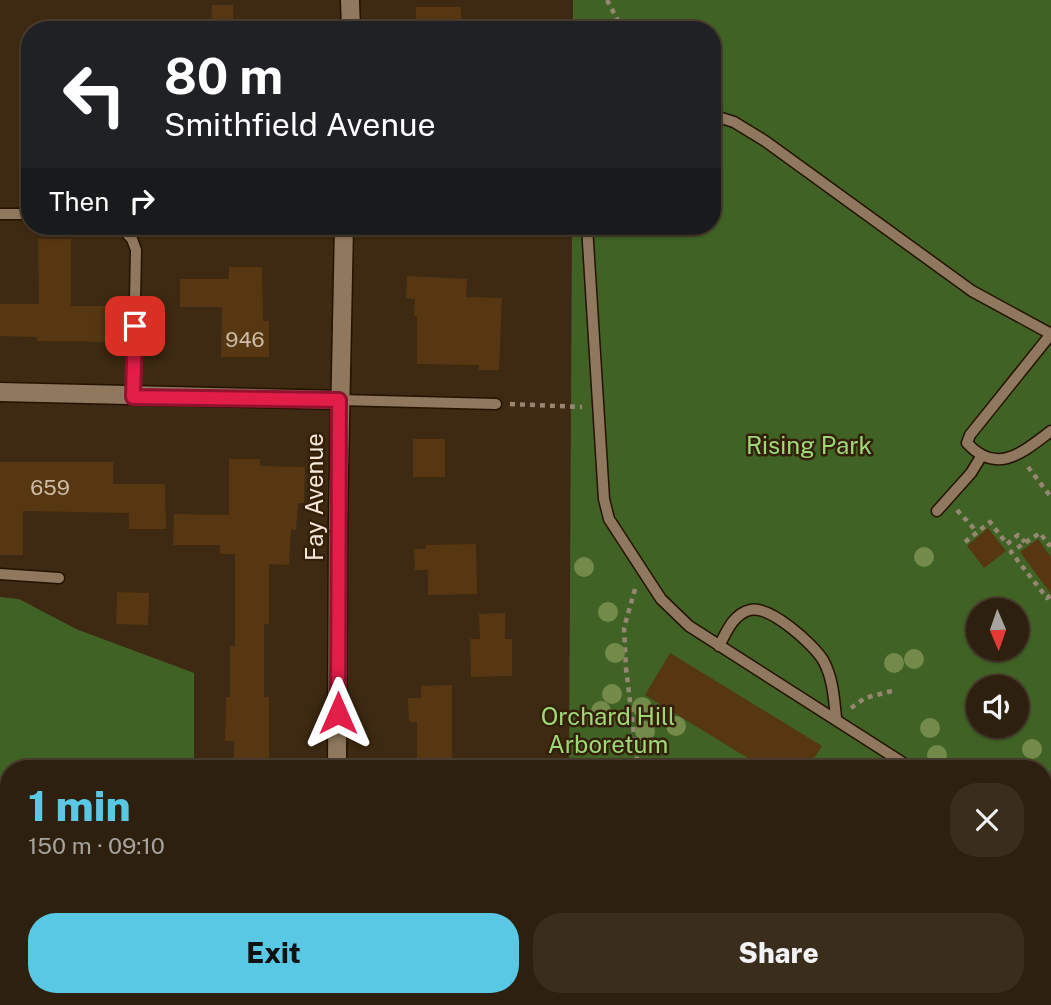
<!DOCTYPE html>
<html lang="en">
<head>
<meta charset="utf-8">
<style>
  body { margin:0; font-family:"Public Sans",sans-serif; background:#3a2d1c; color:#f1f3f6; height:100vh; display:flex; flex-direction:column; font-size:26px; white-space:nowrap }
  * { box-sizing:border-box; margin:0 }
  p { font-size:23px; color:#a7a39e }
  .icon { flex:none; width:38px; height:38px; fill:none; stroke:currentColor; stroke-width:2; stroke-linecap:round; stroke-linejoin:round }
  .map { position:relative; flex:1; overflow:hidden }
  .side { position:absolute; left:0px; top:760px; width:1052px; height:247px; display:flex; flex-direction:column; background:#2e200e; border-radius:28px 28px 0 0; box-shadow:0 2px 5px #0004,0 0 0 2px #493e2e }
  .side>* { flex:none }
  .hud { position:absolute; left:21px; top:21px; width:700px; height:214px; border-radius:28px; box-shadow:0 2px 5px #0004,0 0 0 2px #493e2e; background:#202124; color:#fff; overflow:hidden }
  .needle { width:46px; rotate:178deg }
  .tools { position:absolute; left:966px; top:598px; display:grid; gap:14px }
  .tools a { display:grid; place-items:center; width:63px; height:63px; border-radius:50%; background:#2e200e; box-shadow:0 2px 5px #0004,0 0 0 2px #493e2e; font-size:35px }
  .pin { position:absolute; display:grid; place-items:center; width:60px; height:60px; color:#fff; margin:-30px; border-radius:14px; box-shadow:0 4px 10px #0006 }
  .me { position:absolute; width:77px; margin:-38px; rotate:0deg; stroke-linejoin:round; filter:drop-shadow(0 0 5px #0008) }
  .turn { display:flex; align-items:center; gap:24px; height:147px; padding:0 28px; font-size:32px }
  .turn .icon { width:91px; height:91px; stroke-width:2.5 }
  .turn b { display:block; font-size:49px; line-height:60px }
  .then { display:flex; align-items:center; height:66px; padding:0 28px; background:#0003; gap:14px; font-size:26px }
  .round { display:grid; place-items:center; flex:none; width:74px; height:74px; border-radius:28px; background:#3a2d1c }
  .overview { display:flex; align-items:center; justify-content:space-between; height:119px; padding:0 28px }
  h1 { font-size:42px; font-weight:800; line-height:52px; color:#59c8e5 }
  .button { display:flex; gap:14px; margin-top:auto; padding:14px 28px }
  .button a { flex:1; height:80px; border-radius:28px; background:#59c8e5; color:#111; font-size:28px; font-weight:800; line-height:80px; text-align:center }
  .button a+a { background:#3a2d1c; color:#f1f3f6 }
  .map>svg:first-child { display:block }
</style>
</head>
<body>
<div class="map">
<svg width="1051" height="1005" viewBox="0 0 1051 1005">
  <rect width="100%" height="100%" fill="#3e2a12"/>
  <g fill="#406325" fill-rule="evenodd">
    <path d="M573,0H1051V1005H568V998H1043V768H569L572,226H712V30H573ZM978,611H1017V649H978ZM978,688H1017V726H978Z"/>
    <path d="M0,597L19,599L76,629L194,673V768H9V998H186L187,1005H0Z"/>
  </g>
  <g fill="#563711">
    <path d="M212,5H233V30H211Z"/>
    <rect x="416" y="7" width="45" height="23"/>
    <path d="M38,239H71V306H117L118,342L37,341V337L0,336V304H39Z"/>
    <path d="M229,267H262L263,321H269V357H221L222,307H180V279H229Z"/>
    <path d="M407,276L467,279L466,297L502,298L499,370H479V365L417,364V316H414L415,299L406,298Z"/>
    <rect x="413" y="439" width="32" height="38"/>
    <path d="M229,459H260V466L305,467L304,503H298L296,530L291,529L289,565L269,564V624H264V697H269V765H234V741H225L226,697H230V646H235V554H220V545H173L174,514L229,515Z"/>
    <path d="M0,462H113V484H165L166,529H129V513L23,511V555H0Z"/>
    <path d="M988,528L1006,551L984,568L967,546Z"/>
    <path d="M1038,539L1051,557V594L1020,552Z"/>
    <path d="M476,544L477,594L428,595V570H415L414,549H426V545Z"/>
    <path d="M117,592L149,593L148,625L116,624Z"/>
    <path d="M505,613V639H512V676L471,677L470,639H480L479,614Z"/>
    <path d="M670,653L822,746L808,768H764L645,695Z"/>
    <path d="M452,685V768H417V722H409L408,698H421V686Z"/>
  </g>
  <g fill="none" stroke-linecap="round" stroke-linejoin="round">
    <g stroke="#241200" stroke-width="13">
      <g id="service">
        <path d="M712,115L734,122L765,141L972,291L1051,334"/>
        <path d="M0,214H30"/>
        <path d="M120,226L132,239L136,250L133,397"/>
        <path d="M587,226L604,499L609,519L661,599L689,626L911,768"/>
        <path d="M1051,334L970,435L967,443C997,476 1023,452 1051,431"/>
        <path d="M339,400L496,404"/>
        <path d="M937,511L971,473L982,455"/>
        <path d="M0,574L59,578"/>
        <path d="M719,646C726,633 733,614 750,610C770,605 813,644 823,660C833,678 834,698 836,718"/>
        <path d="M1043,822L1051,821"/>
        <path d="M1043,867L1051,874"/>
      </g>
    </g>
    <g stroke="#241200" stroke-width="21">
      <g id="minor">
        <path d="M350,0L351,30"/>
        <path d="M0,392L339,400"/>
        <path d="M337,768L338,520L344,226"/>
        <path d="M335,1005V998"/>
      </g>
    </g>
    <g stroke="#978673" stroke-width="4.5" stroke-dasharray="5 5" stroke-linecap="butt">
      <path d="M607,0L623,30"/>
      <path d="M510,404L582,407"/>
      <path d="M1028,467L1051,497"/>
      <path d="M957,510L977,532"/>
      <path d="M965,542L990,522L1007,544L1018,535L1025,542"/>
      <path d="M1051,543L1049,545L1040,533L1011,552L1047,598L1051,595"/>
      <path d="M635,589L624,628L626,668L638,768"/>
      <path d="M851,708L865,698L892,691"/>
      <path d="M653,998L654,1005"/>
    </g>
    <use href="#service" stroke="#90785f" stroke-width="10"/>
    <use href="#minor" stroke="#90785f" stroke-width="18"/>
  </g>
  <g fill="#738a4a">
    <circle cx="924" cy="557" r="10"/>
    <circle cx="584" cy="567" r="10"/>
    <circle cx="608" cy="612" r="10"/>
    <circle cx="615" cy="653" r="10"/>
    <circle cx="914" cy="659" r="10"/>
    <circle cx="894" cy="663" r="10"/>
    <circle cx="612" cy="694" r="10"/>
    <circle cx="642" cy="707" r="10"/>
    <circle cx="601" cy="711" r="10"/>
    <circle cx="676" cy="726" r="10"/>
    <circle cx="930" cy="728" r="10"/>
    <circle cx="645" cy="731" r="10"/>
    <circle cx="1032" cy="749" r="10"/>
    <circle cx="937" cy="755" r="10"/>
  </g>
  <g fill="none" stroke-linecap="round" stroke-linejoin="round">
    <g stroke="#92132f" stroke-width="18">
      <path id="route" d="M135,326L133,397L339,400L338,713"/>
    </g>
    <use href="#route" stroke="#e11d48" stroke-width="12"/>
  </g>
  <g text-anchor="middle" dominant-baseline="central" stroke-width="5" stroke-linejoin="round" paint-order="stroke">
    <g font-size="21" fill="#cdbca8">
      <text x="245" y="339">946</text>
      <text x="50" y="487">659</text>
    </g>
    <g font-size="24" fill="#9fd977" stroke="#342008">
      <text x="809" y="445">Rising Park</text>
      <text x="608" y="716">Orchard Hill<tspan x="608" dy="28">Arboretum</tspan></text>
    </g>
    <g font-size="24" fill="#f5e8da" stroke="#342008">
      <text transform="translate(314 497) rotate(-90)">Fay Avenue</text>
    </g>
  </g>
</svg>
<div class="tools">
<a><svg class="needle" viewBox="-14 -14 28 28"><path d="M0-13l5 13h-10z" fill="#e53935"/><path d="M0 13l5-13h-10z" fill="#a7a39e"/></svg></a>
<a><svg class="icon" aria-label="sound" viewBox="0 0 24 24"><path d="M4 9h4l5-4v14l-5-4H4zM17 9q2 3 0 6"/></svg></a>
</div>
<div class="pin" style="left:135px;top:326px;background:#d93025"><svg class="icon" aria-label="arrive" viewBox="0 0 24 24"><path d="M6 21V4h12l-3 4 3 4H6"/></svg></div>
<svg class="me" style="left:338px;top:713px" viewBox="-20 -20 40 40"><path d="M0-17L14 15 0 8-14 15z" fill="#e11d48" stroke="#fff" stroke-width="4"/></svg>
<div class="hud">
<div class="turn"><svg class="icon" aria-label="left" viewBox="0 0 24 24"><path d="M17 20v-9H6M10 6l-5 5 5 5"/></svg><div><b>80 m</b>Smithfield Avenue</div></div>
<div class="then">Then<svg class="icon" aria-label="right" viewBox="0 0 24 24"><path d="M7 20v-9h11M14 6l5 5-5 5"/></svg></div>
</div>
<section class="side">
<div class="overview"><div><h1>1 min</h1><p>150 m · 09:10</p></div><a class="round"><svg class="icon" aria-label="close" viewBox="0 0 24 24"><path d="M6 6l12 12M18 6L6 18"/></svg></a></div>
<div class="button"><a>Exit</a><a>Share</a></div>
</section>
</div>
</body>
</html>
